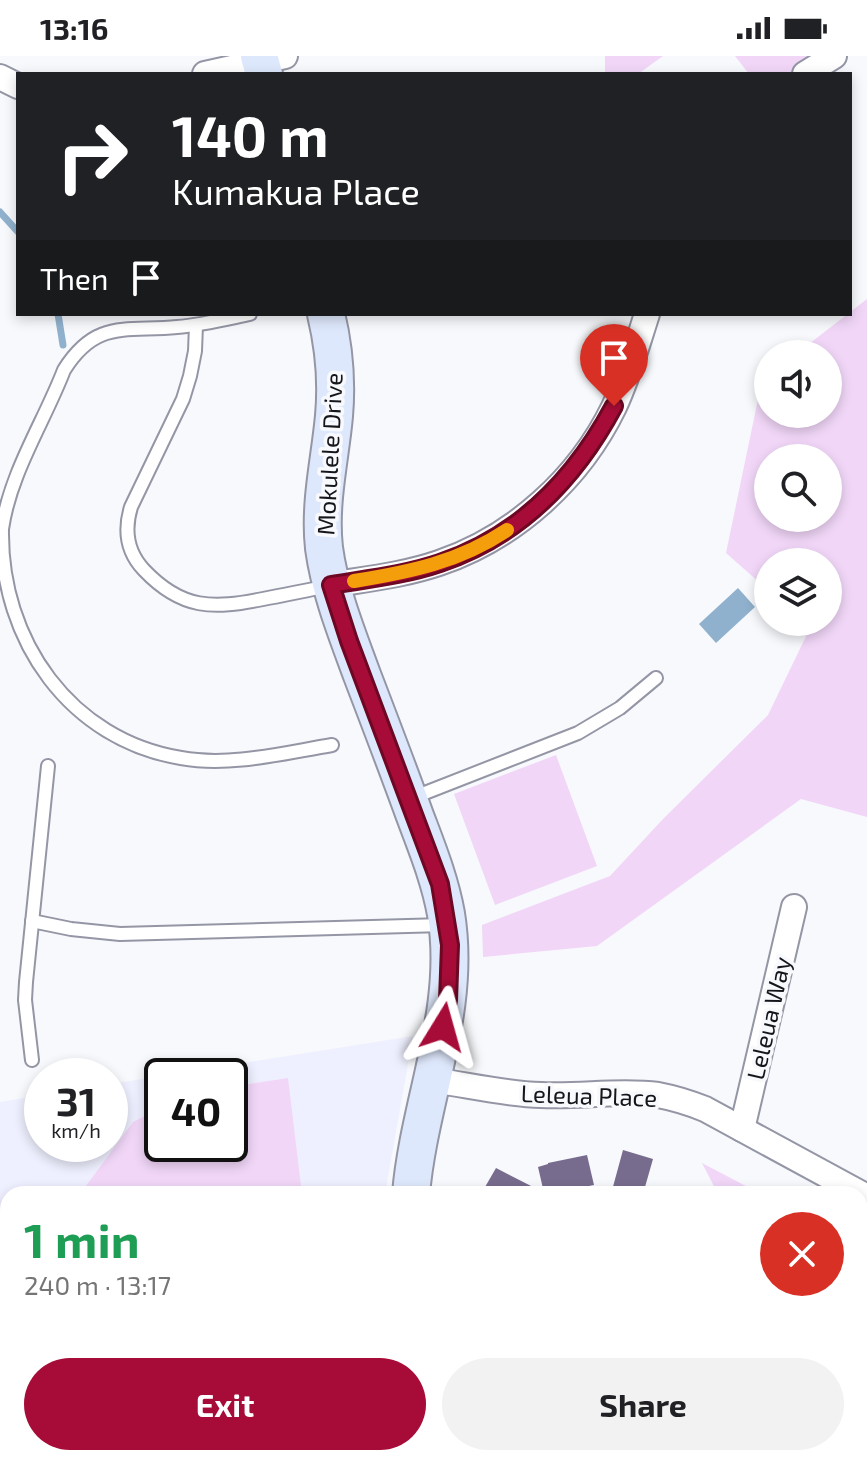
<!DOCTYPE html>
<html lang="en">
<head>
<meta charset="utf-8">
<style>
  body { margin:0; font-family:"Exo 2",sans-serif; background:#f2f2f2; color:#202124; height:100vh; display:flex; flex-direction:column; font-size:30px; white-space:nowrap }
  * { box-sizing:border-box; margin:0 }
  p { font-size:26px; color:#757577 }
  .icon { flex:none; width:44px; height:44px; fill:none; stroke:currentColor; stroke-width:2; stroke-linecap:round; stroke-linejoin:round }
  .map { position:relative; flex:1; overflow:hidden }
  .drawer { position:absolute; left:0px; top:1130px; width:868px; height:280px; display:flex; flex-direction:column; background:#fff; border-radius:24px 24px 0 0; box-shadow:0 4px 12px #0003 }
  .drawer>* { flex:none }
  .guide { position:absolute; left:16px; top:16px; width:836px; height:244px; border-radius:0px; box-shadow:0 4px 12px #0003; background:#202124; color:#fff; overflow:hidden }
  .buttons { position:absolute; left:754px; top:284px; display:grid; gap:16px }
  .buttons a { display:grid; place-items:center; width:88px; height:88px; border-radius:50%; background:#fff; box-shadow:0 4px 12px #0003; font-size:40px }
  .speed { position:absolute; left:24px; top:1002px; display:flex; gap:16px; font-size:40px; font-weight:700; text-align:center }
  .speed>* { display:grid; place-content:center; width:104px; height:104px; border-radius:50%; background:#fff; box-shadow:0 4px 12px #0003; line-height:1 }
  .speed small { font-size:20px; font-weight:400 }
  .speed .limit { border:4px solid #111; border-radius:12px; background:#fff; color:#111 }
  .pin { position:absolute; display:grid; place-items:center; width:68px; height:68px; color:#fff; margin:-82px -34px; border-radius:50% 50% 50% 0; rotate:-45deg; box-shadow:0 0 8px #0007 }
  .pin .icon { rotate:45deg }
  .me { position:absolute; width:88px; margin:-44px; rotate:8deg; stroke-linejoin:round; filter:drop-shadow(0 0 6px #0008) }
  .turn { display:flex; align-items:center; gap:28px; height:168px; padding:0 24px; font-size:36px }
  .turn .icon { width:104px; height:104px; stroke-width:2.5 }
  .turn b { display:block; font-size:56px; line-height:68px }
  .then { display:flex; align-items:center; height:76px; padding:0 24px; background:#0003; gap:16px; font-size:30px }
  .round { display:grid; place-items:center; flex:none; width:84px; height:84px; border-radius:42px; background:#f2f2f2 }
  .summary { display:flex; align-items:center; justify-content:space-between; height:136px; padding:0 24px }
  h1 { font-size:48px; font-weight:700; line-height:60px; color:#1e9e55 }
  .cta { display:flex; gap:16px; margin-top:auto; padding:16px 24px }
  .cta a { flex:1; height:92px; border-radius:48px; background:#a60c37; color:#fff; font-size:32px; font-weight:700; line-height:92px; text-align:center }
  .cta a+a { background:#f2f2f2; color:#202124 }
  .status { display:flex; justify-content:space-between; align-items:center; height:56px; padding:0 40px; background:#fff; direction:ltr }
  .status svg { height:22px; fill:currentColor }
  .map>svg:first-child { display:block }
</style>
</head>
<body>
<div class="status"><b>13:16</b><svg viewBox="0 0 49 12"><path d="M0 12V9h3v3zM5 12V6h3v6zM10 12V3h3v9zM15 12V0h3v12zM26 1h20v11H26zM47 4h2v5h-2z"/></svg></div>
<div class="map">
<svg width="867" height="1410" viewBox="0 0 867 1410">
  <rect width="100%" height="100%" fill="#f8f9fc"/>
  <path fill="#eff0ff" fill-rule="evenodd" d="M413,980L385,1138H8V1402H443L445,1410H0V1046L42,1039V1088H110V1028ZM162,1020H230V1088H162Z"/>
  <g fill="#f1d6f8" fill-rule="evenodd">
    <path d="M605,0H663L638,18H605Z"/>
    <path d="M735,0H826L803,18H749Z"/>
    <path d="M867,243V761L801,743L597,890L483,901L482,869L610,820L663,763L768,659L810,572L804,566H828V506H768V534L726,497L762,324L768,319V358H828V298H796ZM828,402V462H768V402Z"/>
    <path d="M556,699L597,810L495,849L454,738Z"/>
    <path d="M288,1022L302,1138H80L133,1066L162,1051V1088H230V1031Z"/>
    <path d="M702,1107L761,1138H718Z"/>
    <path d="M860,1190L867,1193V1410H854L850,1402H860Z"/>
  </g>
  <path fill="#90b1cd" d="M738,532L755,551L716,587L699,568Z"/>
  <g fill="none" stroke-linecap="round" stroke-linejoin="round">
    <g stroke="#90b1cd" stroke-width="7">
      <path d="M0,156L18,176"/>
      <path d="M58,258L63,289"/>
    </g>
  </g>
  <g fill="#786c8e">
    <path d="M623,1094L653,1103L643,1138H611Z"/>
    <path d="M587,1099L594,1129L584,1131L586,1138H560L559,1133L544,1137L538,1111L548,1108V1107Z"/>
    <path d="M496,1112L537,1133L535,1138H481Z"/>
    <path d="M508,1402H540L542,1410H510Z"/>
  </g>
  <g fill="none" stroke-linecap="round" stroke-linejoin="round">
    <g stroke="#9496a5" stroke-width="16">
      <g id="lane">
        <path d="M250,258C226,263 202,269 177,271C126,276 96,263 64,314C44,366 10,417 2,473C0,585 71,684 181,702C230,711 283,697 332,689"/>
        <path d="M196,269L195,295L190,320L183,343L131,451C124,474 127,496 144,514C182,554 213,553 263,543C285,539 307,534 329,530"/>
        <path d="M412,742L578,677L620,652L656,622"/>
        <path d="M32,865L71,873L120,878L444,869"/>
        <path d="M32,1004L25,944L26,926L48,710"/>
      </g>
    </g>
    <g stroke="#9496a5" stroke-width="28">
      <g id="street">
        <path d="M205,18L285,0"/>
        <path d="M805,18L834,0"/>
        <path d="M0,21L18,30"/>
        <path d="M331,529C367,523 404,519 439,507C515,481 579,423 614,351C628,321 637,289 647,258"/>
        <path d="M432,1024C468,1029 505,1038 541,1039C580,1041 620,1034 658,1039C674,1042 690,1047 705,1053L867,1141"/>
        <path d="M742,1073L794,851"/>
      </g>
    </g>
    <g stroke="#9496a5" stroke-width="40">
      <g id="secondary">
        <path d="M259,0L264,18"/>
        <path d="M326,258C334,291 337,326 334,360C330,404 319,447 324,492C330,536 347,578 362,619C380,666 398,713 415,760C427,792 440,824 446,858C462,954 419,1044 411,1138"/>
        <path d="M463,1402L465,1410"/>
      </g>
    </g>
    <use href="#lane" stroke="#fff" stroke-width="12"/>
    <use href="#street" stroke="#fff" stroke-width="24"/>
    <use href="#secondary" stroke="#dee8fc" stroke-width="36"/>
  </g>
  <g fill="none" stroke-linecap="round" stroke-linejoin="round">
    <g stroke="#6c0824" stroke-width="20">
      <path id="route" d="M443,971L448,944L450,889L440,828L349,585L331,529C367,523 405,519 440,507C520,480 575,423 614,350"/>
    </g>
    <use href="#route" stroke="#a60c37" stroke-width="14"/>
    <path stroke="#f59e0b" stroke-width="14" d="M354,525C410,516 459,506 507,474"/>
  </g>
  <g text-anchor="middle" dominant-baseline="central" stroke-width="7" stroke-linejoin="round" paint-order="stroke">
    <g font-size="24" fill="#15161b" stroke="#f8f9fc">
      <text transform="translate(329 398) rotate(-87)">Mokulele Drive</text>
      <text transform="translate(768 962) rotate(-77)">Leleua Way</text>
      <text transform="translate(589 1039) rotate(2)">Leleua Place</text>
    </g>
  </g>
</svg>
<div class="buttons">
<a><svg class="icon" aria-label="sound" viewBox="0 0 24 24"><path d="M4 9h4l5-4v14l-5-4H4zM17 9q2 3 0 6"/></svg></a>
<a><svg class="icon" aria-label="search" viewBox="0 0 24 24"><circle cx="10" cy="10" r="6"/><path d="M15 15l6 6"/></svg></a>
<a><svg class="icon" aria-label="layers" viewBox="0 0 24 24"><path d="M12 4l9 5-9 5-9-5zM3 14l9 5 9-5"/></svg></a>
</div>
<div class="speed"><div>31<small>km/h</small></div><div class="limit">40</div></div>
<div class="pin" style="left:614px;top:350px;background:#d93025"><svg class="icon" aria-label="arrive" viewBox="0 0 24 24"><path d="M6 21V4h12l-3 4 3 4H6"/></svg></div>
<svg class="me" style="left:443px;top:971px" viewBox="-20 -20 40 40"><path d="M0-17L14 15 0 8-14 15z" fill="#a60c37" stroke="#fff" stroke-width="4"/></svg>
<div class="guide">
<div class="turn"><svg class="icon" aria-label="right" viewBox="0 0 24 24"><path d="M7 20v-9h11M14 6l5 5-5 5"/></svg><div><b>140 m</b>Kumakua Place</div></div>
<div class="then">Then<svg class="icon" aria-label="arrive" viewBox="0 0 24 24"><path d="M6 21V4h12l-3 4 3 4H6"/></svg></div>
</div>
<section class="drawer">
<div class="summary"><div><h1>1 min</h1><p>240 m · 13:17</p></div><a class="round" style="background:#d93025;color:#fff"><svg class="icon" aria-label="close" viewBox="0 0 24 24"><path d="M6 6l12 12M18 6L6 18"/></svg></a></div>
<div class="cta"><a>Exit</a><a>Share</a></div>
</section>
</div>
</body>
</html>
